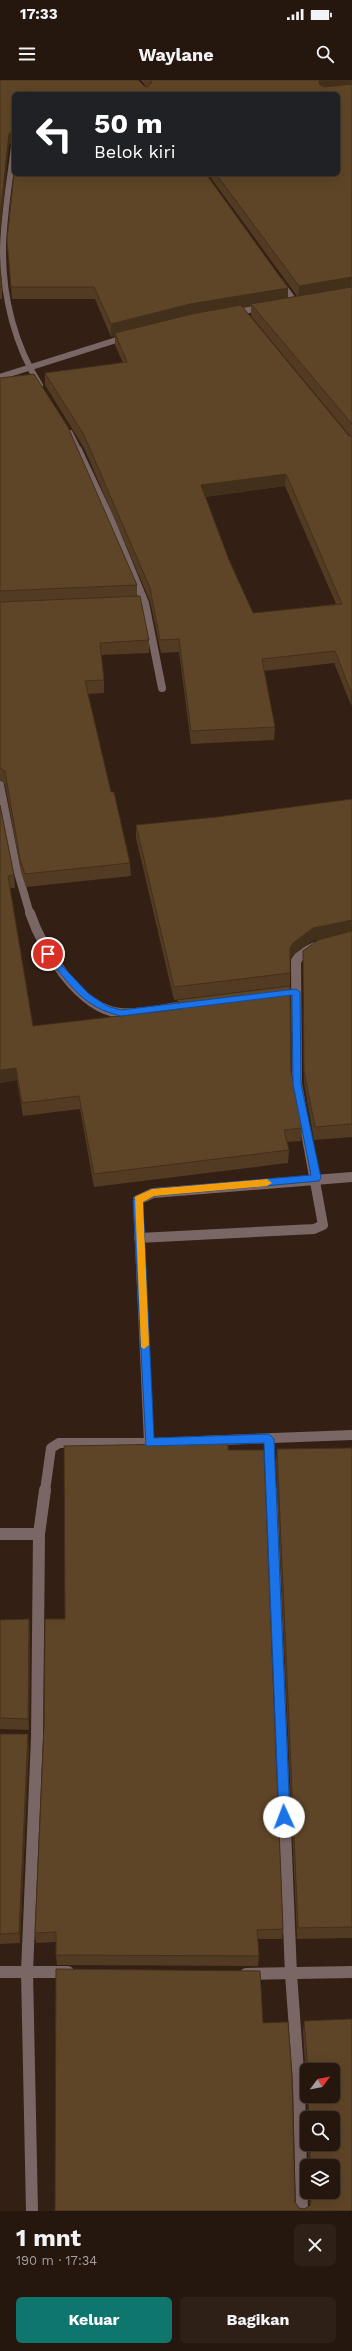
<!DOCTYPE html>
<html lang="id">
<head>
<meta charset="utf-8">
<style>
  body { margin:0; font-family:"Work Sans",sans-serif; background:#2e2017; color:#f1f3f6; height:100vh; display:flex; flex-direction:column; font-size:15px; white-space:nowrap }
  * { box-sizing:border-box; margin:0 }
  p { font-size:13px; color:#a49f9e }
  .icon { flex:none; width:22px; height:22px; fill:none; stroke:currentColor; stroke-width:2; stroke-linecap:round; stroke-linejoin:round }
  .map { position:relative; height:2131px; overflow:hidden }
  .panel { display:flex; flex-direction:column; background:#26170e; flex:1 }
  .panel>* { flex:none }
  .top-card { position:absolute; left:12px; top:12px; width:328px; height:84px; border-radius:6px; box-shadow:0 4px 16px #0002,0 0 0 1px #42362e; background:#202124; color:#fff; overflow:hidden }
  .needle { width:26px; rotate:58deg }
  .tools { position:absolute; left:300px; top:1983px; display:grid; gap:8px }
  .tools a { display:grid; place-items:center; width:40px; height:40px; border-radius:6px; background:#26170e; box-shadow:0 4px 16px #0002,0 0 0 1px #42362e; font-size:20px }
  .pin { position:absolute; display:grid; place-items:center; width:34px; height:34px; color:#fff; margin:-17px; border:2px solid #fff; border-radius:50%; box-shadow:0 1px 4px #0007 }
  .me { position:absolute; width:44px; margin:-22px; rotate:358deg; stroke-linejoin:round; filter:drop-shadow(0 0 3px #0008) }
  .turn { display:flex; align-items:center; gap:14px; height:84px; padding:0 16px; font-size:18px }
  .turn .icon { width:52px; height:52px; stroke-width:2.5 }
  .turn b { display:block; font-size:28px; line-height:34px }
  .round { display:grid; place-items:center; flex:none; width:42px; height:42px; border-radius:6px; background:#2e2017 }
  .head { display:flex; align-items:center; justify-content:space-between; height:68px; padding:0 16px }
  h1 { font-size:24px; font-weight:700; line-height:30px }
  .cta { display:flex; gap:8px; margin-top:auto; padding:8px 16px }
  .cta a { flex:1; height:46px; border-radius:6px; background:#0f766e; color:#fff; font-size:16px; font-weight:700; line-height:46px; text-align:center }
  .cta a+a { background:#2e2017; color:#f1f3f6 }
  .status { display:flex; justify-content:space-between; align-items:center; height:28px; padding:0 20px; background:#26170e; direction:ltr }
  .status svg { height:11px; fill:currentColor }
  header { display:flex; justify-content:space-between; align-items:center; height:52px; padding:0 16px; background:#26170e; font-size:18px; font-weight:700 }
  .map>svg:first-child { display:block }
</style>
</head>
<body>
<div class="status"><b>17:33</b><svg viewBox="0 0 49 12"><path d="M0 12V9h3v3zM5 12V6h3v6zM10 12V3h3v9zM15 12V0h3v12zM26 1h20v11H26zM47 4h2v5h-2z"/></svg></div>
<header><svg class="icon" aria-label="menu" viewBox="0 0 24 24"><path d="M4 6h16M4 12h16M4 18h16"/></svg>Waylane<svg class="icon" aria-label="search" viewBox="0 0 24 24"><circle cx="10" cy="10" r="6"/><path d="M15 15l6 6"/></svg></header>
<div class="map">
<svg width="352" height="2131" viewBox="0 0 352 2131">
  <rect width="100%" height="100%" fill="#331f13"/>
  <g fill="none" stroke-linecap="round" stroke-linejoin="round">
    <g stroke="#7a6664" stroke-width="6">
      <path d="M14,66C10,101 3,137 3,172C3,218 15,266 40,305"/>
      <path d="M280,201L295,222"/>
      <path d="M232,233L265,227"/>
      <path d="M0,297L126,257"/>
      <path d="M70,353L79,371"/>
    </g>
    <g stroke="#7a6664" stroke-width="8">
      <path d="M78,370L110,438L145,523L162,608"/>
      <path d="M0,705L16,786L30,834"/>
    </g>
    <g stroke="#7a6664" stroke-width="10">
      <path d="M30,833C42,868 79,929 120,933C143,935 168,928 190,925"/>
      <path d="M139,1158L314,1149L323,1145L297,1004L296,881L301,874L315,867"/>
      <path d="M269,1359L271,1411"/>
      <path d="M149,1363L138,1120L153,1113L352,1097"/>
      <path d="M45,1411L51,1368L59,1363H149L352,1355"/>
    </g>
    <g stroke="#7a6664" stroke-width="12">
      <path d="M271,1410L291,1894L299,2005L302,2131"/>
      <path d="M0,1454H39"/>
      <path d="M0,1892H68"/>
      <path d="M246,1894L352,1892"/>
      <path d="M32,2131L27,1891L37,1658L39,1454L45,1410"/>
    </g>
  </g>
  <g fill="#523b22" fill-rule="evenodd">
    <path d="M0,0L144,6L146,7L141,0H352V624L351,625L334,583L264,591L275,647L274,660L191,664L179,572L161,573L150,521L84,368L45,305V293L123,283L115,265V256L111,257L95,219H12L7,160L288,218L297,216L208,94H338L14,14L9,65ZM251,226V236L350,356H349L242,228ZM285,406L336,524L253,533L229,480L205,417Z"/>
    <path d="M0,189L2,207V219H0Z"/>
    <path d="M0,298L137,505V516L149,560V573L101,575L104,600V613L88,614L111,712L130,783L131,796L26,807L21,792L5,704L0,700Z"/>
    <path d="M352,719V1057L314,1060L304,1003L303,884V871L328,858L312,861L292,876L290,880V906L174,920L136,758V745L217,737Z"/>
    <path d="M0,725L14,795L15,808H10L33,946L177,930V920L291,991L302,1048L301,1061L287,1062L289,1070L288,1083L94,1107L80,1029L23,1036L17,1000L0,1003Z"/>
    <path d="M352,1368V1858L297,1859L276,1382L277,1369Z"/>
    <path d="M228,1370L283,1849L282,1859H258L259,1876L258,1886L57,1885L56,1875V1862L36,1863L35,1853L65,1539Z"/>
    <path d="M29,1539L30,1551L29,1650L0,1649V1540Z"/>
    <path d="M0,1654L29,1666L20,1863L0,1864Z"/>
    <path d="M56,1889L260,1891L263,1943L288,1942L292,1995L295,2122L299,2128L304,2129L310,2126L309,2112H333V2086H309L308,2064H333V2038H308L307,2016H333V1990H307V2015L303,1952L304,1941L352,1939V2131H55Z"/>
  </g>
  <g fill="#42301b">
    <path d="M320,0H352V6L319,12V1Z"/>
    <path d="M14,50V62L9,65L0,155V137L9,54Z"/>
    <path d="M352,197L351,209L298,218L299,206Z"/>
    <path d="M288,208V220L251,224V226L190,236L115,253V256L111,257V244L190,224Z"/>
    <path d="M286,394L285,406L201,417V405Z"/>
    <path d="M351,612H352V624L351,625Z"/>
    <path d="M352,840V852L312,861L292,876L290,881V868L293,863L313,848Z"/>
    <path d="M16,988L17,1000L0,1003V990Z"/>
    <path d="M29,1539L30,1551L29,1650L28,1639Z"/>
    <path d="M28,1654L29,1666L20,1863L19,1853Z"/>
  </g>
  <g fill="#5f4527" stroke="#42301b" fill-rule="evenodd">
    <path d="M0,0H138L144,6L148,7L152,2L150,0H320L319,1L320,5L324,7L352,4V197L299,206L216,94H338V14H14V50L9,54L0,137Z"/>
    <path d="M14,94H206L288,208L190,224L111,244L94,207H11L7,160Z"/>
    <path d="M0,189L2,207H0Z"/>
    <path d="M352,207V344L251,224Z"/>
    <path d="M241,225L349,356H352V612H351L335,571L262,579L275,647L191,651L179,559L160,560L150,508L84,355L45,293L127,282L115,253L192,234ZM286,394L342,524L253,533L229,480L201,405Z"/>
    <path d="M34,294L68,347L137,505L0,511V298Z"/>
    <path d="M140,516L149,560L100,563L104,600L85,601L111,712H114L130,783L25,794L20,779L5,691L0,688V522Z"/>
    <path d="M352,719V840L313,848L293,863L290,868V893L174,907L136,745L217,737Z"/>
    <path d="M0,725L14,795L8,796L33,946L180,929L177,920L290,906L291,991L302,1048L284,1050L289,1070L94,1094L79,1016L22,1023L16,988L0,990Z"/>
    <path d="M352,851V1044L315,1047L304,991L303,871L318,860Z"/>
    <path d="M228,1363V1370H264L283,1849L257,1850L259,1876L56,1875V1852L35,1853L44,1647L45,1539H65L64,1366Z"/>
    <path d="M352,1368V1847L298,1848L277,1369Z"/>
    <path d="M29,1539L28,1639L0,1638V1540Z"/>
    <path d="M0,1654H28L19,1853L0,1854Z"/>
    <path d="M56,1889L260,1891L263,1943L288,1942L292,1995L295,2122L299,2128L304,2129L310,2126L311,2122V2112H333V2086H310V2064H333V2038H309L308,2016H333V1990H308L304,1941L352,1939V2131H55Z"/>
  </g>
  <path fill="#1a73e8" stroke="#114b97" d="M48,871L89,914L107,926L121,930L296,909L300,912L301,1004L321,1098L319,1101L154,1116L143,1122L154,1358L269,1354L274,1359L290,1737L284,1742L279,1737L264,1363L146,1366L133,1120L152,1109L311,1095L293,1004L292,915L121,936C82,927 71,905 46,876V872Z"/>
  <path fill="#f59e0b" d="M267,1099L272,1103L267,1106L154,1116L143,1122L149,1265L144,1269L141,1267L135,1117L152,1109Z"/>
</svg>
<div class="tools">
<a><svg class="needle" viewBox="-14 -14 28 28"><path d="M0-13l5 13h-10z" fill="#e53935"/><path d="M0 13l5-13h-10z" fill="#a49f9e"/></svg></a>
<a><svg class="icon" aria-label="search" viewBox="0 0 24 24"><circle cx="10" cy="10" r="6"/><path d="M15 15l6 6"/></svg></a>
<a><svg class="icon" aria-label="layers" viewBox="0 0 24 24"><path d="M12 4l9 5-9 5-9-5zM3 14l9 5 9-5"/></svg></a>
</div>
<div class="pin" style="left:48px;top:874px;background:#d93025"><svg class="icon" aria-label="arrive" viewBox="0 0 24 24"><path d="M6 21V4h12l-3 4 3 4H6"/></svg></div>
<svg class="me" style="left:284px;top:1737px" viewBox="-20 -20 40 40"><circle r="19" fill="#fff"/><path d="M0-13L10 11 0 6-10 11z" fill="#1a73e8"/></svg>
<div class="top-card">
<div class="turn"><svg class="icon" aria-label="left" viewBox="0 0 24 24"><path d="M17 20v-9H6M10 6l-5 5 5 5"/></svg><div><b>50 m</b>Belok kiri</div></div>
</div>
</div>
<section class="panel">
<div class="head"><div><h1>1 mnt</h1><p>190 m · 17:34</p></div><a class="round"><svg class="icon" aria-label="close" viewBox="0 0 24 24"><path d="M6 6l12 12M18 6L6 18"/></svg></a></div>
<div class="cta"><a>Keluar</a><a>Bagikan</a></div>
</section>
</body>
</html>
